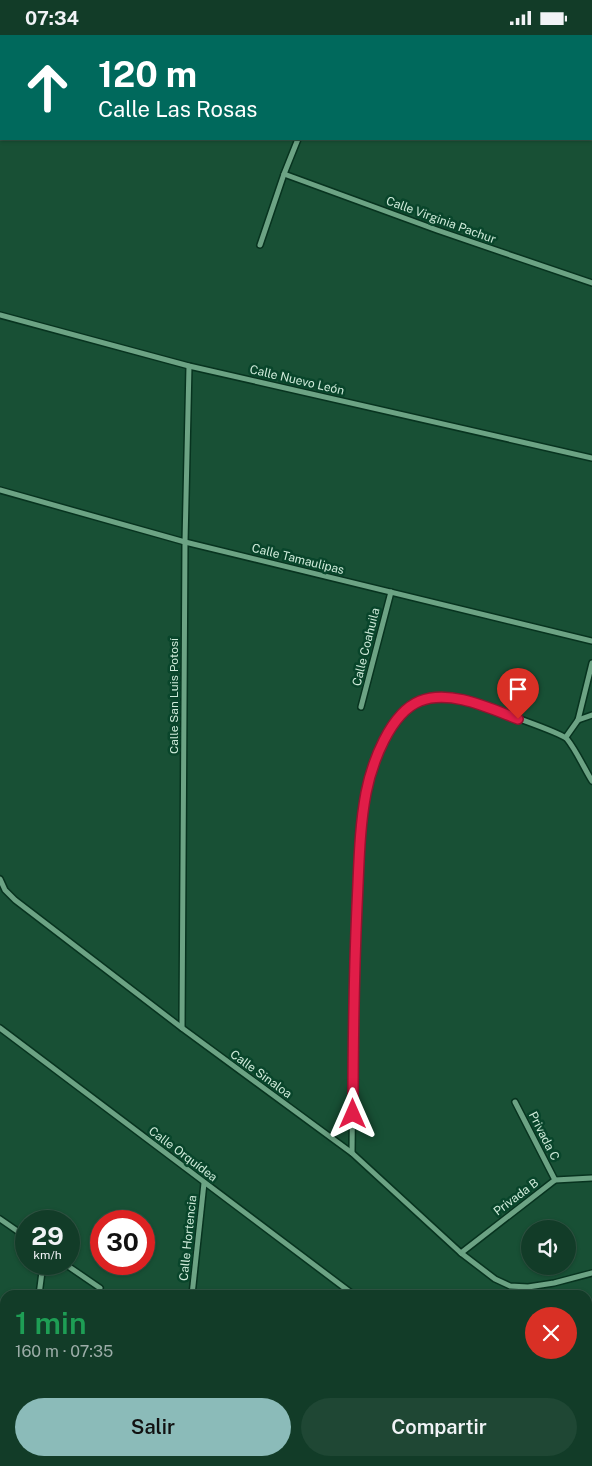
<!DOCTYPE html>
<html lang="es">
<head>
<meta charset="utf-8">
<style>
  body { margin:0; font-family:"Public Sans",sans-serif; background:#1f4734; color:#f1f3f6; height:100vh; display:flex; flex-direction:column; font-size:19px; white-space:nowrap }
  * { box-sizing:border-box; margin:0 }
  p { font-size:16px; color:#9cada8 }
  .icon { flex:none; width:28px; height:28px; fill:none; stroke:currentColor; stroke-width:2; stroke-linecap:round; stroke-linejoin:round }
  .map { position:relative; flex:1; overflow:hidden }
  .details { position:absolute; left:0px; top:1255px; width:592px; height:176px; display:flex; flex-direction:column; background:#123c28; border-radius:15px 15px 0 0; box-shadow:0 1px 4px #0004,0 0 0 1px #315645 }
  .details>* { flex:none }
  .guide { position:absolute; left:0px; top:0px; width:592px; height:105px; box-shadow:0 1px 4px #0004,0 0 0 1px #315645; background:#00695c; color:#fff; overflow:hidden }
  .buttons { position:absolute; left:521px; top:1185px; display:grid; gap:10px }
  .buttons a { display:grid; place-items:center; width:55px; height:55px; border-radius:50%; background:#123c28; box-shadow:0 1px 4px #0004,0 0 0 1px #315645; font-size:25px }
  .speed { position:absolute; left:15px; top:1175px; display:flex; gap:10px; font-size:25px; font-weight:700; text-align:center }
  .speed>* { display:grid; place-content:center; width:65px; height:65px; border-radius:50%; background:#123c28; box-shadow:0 1px 4px #0004,0 0 0 1px #315645; line-height:1 }
  .speed small { font-size:12px; font-weight:400 }
  .speed .limit { border:8px solid #d22; background:#fff; color:#111 }
  .pin { position:absolute; display:grid; place-items:center; width:42px; height:42px; color:#fff; margin:-51px -21px; border-radius:50% 50% 50% 0; rotate:-45deg; box-shadow:0 0 5px #0007 }
  .pin .icon { rotate:45deg }
  .me { position:absolute; width:55px; margin:-28px; rotate:0deg; stroke-linejoin:round; filter:drop-shadow(0 0 4px #0008) }
  .turn { display:flex; align-items:center; gap:18px; height:105px; padding:0 15px; font-size:22px }
  .turn .icon { width:65px; height:65px; stroke-width:2.5 }
  .turn b { display:block; font-size:35px; line-height:42px }
  .round { display:grid; place-items:center; flex:none; width:52px; height:52px; border-radius:26px; background:#1f4734 }
  .head { display:flex; align-items:center; justify-content:space-between; height:85px; padding:0 15px }
  h1 { font-size:30px; font-weight:600; line-height:38px; color:#1e9e55 }
  .primary-button { display:flex; gap:10px; margin-top:auto; padding:10px 15px }
  .primary-button a { flex:1; height:58px; border-radius:30px; background:#8bbbb9; color:#111; font-size:20px; font-weight:600; line-height:58px; text-align:center }
  .primary-button a+a { background:#1f4734; color:#f1f3f6 }
  .status { display:flex; justify-content:space-between; align-items:center; height:35px; padding:0 25px; background:#123c28; direction:ltr }
  .status svg { height:14px; fill:currentColor }
  .map>svg:first-child { display:block }
</style>
</head>
<body>
<div class="status"><b>07:34</b><svg viewBox="0 0 49 12"><path d="M0 12V9h3v3zM5 12V6h3v6zM10 12V3h3v9zM15 12V0h3v12zM26 1h20v11H26zM47 4h2v5h-2z"/></svg></div>
<div class="map">
<svg width="592" height="1431" viewBox="0 0 592 1431">
  <rect width="100%" height="100%" fill="#185035"/>
  <g fill="none" stroke-linecap="round" stroke-linejoin="round">
    <g stroke="#07331f" stroke-width="8">
      <g id="minor">
        <path d="M518,0L520,1"/>
        <path d="M338,1L339,0"/>
        <path d="M591,55H592"/>
        <path d="M284,139L437,195L592,248"/>
        <path d="M260,210L284,139L298,104"/>
        <path d="M0,280L189,331L592,423"/>
        <path d="M0,455L185,507L592,606"/>
        <path d="M361,672L391,557"/>
        <path d="M578,685L592,628"/>
        <path d="M566,702L578,685L592,680"/>
        <path d="M0,844L5,855L15,865L182,993L352,1118L461,1218L495,1244L510,1251L528,1252L554,1248L592,1238"/>
        <path d="M0,993L354,1260"/>
        <path d="M182,993L185,507L189,331"/>
        <path d="M515,1067L555,1145"/>
        <path d="M352,1118C353,1037 353,957 357,877C358,837 358,796 366,757C372,731 388,686 410,671C431,656 453,663 475,669C487,672 562,698 567,704C576,715 584,733 592,746"/>
        <path d="M0,1184L26,1202"/>
        <path d="M461,1218L555,1145L592,1143"/>
        <path d="M65,1229L100,1253"/>
        <path d="M39,1260L43,1229"/>
        <path d="M192,1260L204,1148"/>
        <path d="M588,1333L592,1332"/>
        <path d="M314,1426L320,1431"/>
        <path d="M17,1431L18,1426"/>
        <path d="M172,1431L173,1426"/>
        <path d="M474,1431L475,1426"/>
      </g>
    </g>
    <use href="#minor" stroke="#6ca384" stroke-width="5"/>
  </g>
  <g fill="none" stroke-linecap="round" stroke-linejoin="round">
    <g stroke="#92132f" stroke-width="12">
      <path id="route" d="M353,1079C353,1009 354,940 357,871C359,833 359,795 366,758C372,728 390,678 420,666C450,654 489,673 518,684"/>
    </g>
    <use href="#route" stroke="#e11d48" stroke-width="9"/>
  </g>
  <g text-anchor="middle" dominant-baseline="central" stroke-width="5" stroke-linejoin="round" paint-order="stroke">
    <g font-size="12" fill="#cfebda" stroke="#09452b">
      <text transform="translate(441 185) rotate(20)">Calle Virginia Pachur</text>
      <text transform="translate(297 345) rotate(13)">Calle Nuevo León</text>
      <text transform="translate(298 524) rotate(14)">Calle Tamaulipas</text>
      <text transform="translate(366 612) rotate(-76)">Calle Coahuila</text>
      <text transform="translate(174 661) rotate(-90)">Calle San Luis Potosí</text>
      <text transform="translate(261 1039) rotate(36)">Calle Sinaloa</text>
      <text transform="translate(544 1101) rotate(63)">Privada C</text>
      <text transform="translate(183 1119) rotate(37)">Calle Orquídea</text>
      <text transform="translate(516 1162) rotate(-37)">Privada B</text>
      <text transform="translate(188 1203) rotate(-84)">Calle Hortencia</text>
    </g>
  </g>
</svg>
<div class="buttons">
<a><svg class="icon" aria-label="sound" viewBox="0 0 24 24"><path d="M4 9h4l5-4v14l-5-4H4zM17 9q2 3 0 6"/></svg></a>
</div>
<div class="speed"><div>29<small>km/h</small></div><div class="limit">30</div></div>
<div class="pin" style="left:518px;top:684px;background:#d93025"><svg class="icon" aria-label="arrive" viewBox="0 0 24 24"><path d="M6 21V4h12l-3 4 3 4H6"/></svg></div>
<svg class="me" style="left:353px;top:1079px" viewBox="-20 -20 40 40"><path d="M0-17L14 15 0 8-14 15z" fill="#e11d48" stroke="#fff" stroke-width="4"/></svg>
<div class="guide">
<div class="turn"><svg class="icon" aria-label="ahead" viewBox="0 0 24 24"><path d="M12 20V5M6 11l6-6 6 6"/></svg><div><b>120 m</b>Calle Las Rosas</div></div>
</div>
<section class="details">
<div class="head"><div><h1>1 min</h1><p>160 m · 07:35</p></div><a class="round" style="background:#d93025;color:#fff"><svg class="icon" aria-label="close" viewBox="0 0 24 24"><path d="M6 6l12 12M18 6L6 18"/></svg></a></div>
<div class="primary-button"><a>Salir</a><a>Compartir</a></div>
</section>
</div>
</body>
</html>
